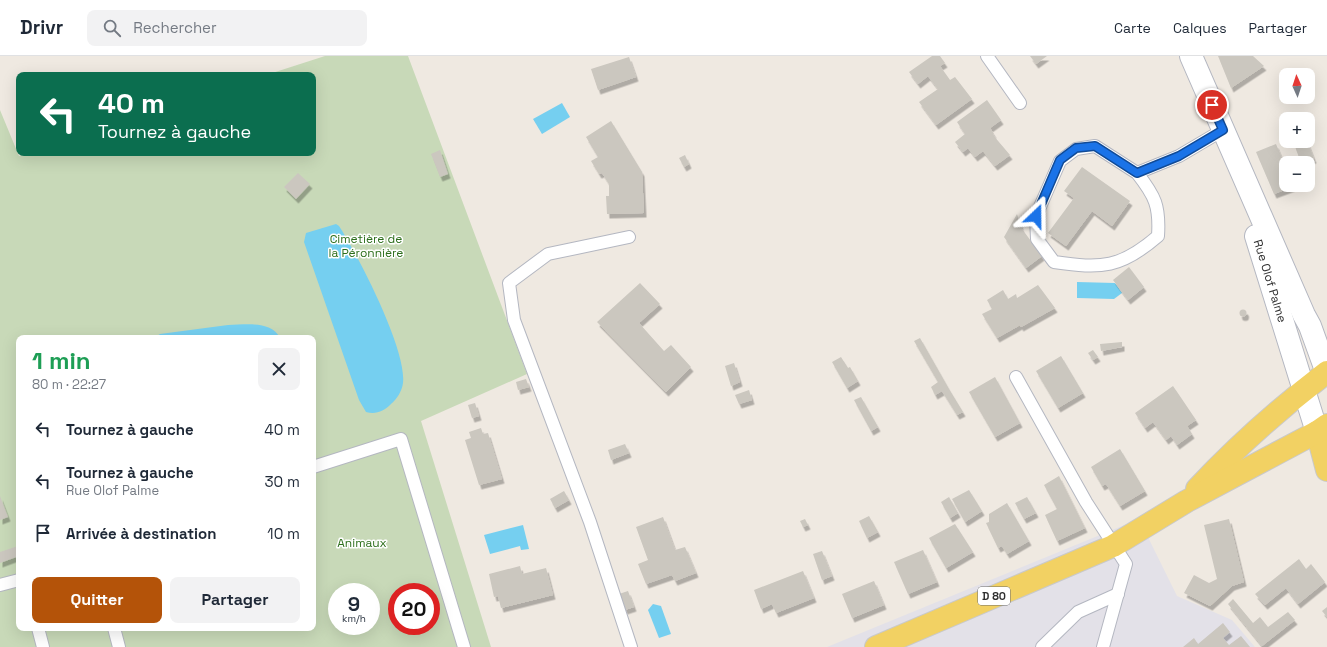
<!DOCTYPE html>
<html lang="fr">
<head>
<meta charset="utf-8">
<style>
  body { margin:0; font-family:"Space Grotesk",sans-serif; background:#f2f2f3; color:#1f2937; height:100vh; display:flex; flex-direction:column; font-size:15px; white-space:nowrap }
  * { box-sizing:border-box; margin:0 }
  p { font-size:13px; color:#747a83 }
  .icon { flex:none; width:22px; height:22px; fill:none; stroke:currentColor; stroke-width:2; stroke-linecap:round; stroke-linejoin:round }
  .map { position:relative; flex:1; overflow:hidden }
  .side { position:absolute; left:16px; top:279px; width:300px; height:296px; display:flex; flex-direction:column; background:#fff; border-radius:8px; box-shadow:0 4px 16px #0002 }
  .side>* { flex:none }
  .hud { position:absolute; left:16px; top:16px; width:300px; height:84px; border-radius:8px; box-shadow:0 4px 16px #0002; background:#0b6e4f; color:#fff; overflow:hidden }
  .needle { width:26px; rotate:357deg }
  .buttons { position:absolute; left:1279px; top:12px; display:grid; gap:8px }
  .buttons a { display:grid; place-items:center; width:36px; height:36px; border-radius:8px; background:#fff; box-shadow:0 4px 16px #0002; font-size:20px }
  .speed { position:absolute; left:328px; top:527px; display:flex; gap:8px; font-size:20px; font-weight:700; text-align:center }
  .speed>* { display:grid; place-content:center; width:52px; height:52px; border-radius:50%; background:#fff; box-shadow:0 4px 16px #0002; line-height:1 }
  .speed small { font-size:10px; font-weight:400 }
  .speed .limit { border:6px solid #d22; background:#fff; color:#111 }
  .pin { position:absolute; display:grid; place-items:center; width:34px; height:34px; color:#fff; margin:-17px; border:2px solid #fff; border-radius:50%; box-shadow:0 1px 4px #0007 }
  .me { position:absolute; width:44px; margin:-22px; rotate:23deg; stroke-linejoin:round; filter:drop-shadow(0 0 3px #0008) }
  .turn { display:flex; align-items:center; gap:14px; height:84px; padding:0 16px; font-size:18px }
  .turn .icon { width:52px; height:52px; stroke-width:2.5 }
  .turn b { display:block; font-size:28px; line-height:34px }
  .round { display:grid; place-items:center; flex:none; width:42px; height:42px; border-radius:8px; background:#f2f2f3 }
  .overview { display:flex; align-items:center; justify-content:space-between; height:68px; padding:0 16px }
  h1 { font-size:24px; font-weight:700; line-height:30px; color:#1e9e55 }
  .action { display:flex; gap:8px; margin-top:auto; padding:8px 16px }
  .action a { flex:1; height:46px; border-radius:8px; background:#b45309; color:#fff; font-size:16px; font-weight:700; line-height:46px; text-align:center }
  .action a+a { background:#f2f2f3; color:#1f2937 }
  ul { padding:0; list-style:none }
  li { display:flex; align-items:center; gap:12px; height:52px; padding:0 16px }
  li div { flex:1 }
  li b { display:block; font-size:15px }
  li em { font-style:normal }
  header { display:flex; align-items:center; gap:24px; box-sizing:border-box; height:56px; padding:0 20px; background:#fff; border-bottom:1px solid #e0e1e3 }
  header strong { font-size:19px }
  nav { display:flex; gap:22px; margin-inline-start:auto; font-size:14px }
  .search { width:280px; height:36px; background:#f2f2f3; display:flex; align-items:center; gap:10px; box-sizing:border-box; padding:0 14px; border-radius:8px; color:#747a83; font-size:15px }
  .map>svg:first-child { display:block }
</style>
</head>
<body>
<header>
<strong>Drivr</strong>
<div class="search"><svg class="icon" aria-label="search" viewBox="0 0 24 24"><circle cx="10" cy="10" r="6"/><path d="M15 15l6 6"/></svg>Rechercher</div>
<nav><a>Carte</a><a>Calques</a><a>Partager</a></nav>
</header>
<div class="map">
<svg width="1327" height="591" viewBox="0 0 1327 591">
  <defs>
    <filter id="shadow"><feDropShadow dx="2.5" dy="4.5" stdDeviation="0" flood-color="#0004"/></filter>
  </defs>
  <rect width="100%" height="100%" fill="#efe9e1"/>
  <path fill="#e3e1e8" d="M1139,463L1177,540L1232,564L1255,591H827Z"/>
  <path fill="#c8d9b8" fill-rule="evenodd" d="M325,0H408L527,318L421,365L491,591H0V54L19,100L28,97H313V19H266ZM19,282H313V572H19ZM337,536H371V570H337ZM397,536H431V570H397Z"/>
  <g fill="#75cff0">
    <path d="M562,47L570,61L542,78L533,63Z"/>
    <path d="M336,168L339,170C358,199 407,294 403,327C402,335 397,343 391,348C384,355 376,359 366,356L359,344L304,186L306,177Z"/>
    <path d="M1077,226L1115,227L1122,237L1114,243L1077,242Z"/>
    <path d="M228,269C245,269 271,264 280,282H154L160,278Z"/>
    <path d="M523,469L529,493L521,494L520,490L490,498L484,479Z"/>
    <path d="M653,548L661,550L671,578L659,582L648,554Z"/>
  </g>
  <g fill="#cbc7bf" filter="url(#shadow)">
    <path d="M932,0H940L945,7L940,10L950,24L955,21L972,43L936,69L919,46L938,33L928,20L918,28L909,16Z"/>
    <path d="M1030,0H1047L1036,8Z"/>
    <path d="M1218,0H1253L1264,10L1231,32Z"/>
    <path d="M629,1L636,21L598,34L591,13Z"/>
    <path d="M987,44L1001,64L990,72L994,78L993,79L1010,99L995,110L983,95L975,101L968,92L963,96L955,86L965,78L957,66Z"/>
    <path d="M611,65L642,116L644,157L607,158L606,140H609V128L602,117L599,118L591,105L598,101L586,81Z"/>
    <path d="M1293,85H1307L1314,103L1301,107Z"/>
    <path d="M1276,88L1283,105L1293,101L1296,107H1286V129H1298L1274,138L1256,96Z"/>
    <path d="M440,94L448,118L440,121L431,98Z"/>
    <path d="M685,99L689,108L684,111L679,102Z"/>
    <path d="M1082,111L1130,145L1112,170L1092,155L1066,190L1048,177L1074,142L1064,135Z"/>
    <path d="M298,117L310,128L296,143L284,131Z"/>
    <path d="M1017,158L1022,173L1042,200L1026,212L1004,181Z"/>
    <path d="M1129,211L1144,231L1128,244L1113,224Z"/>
    <path d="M640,227L660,248L639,267L664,295L671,289L691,311L666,336L597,266Z"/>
    <path d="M1038,229L1055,252L1021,271L1020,269L997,282L982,258L992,253L987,244L1003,234L1008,243L1016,238L1017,242Z"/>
    <circle cx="1243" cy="257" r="3.5"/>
    <path d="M920,282L949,333L963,356L957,359L942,335L935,339L931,331L938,326L914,285Z"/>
    <path d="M1122,286V291L1101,295L1100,288Z"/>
    <path d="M1093,294L1098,301L1093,304L1088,297Z"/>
    <path d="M1061,300L1083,337L1058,352L1036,315Z"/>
    <path d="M841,301L848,312L850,311L858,325L847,332L832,306Z"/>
    <path d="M734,307L740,326L731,330L725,310Z"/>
    <path d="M995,321L1020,367L995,381L969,336Z"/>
    <path d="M526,323L529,331L518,334L516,326Z"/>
    <path d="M1173,330L1196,364L1187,370L1192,378L1177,389L1171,380L1166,384L1153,366L1145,372L1135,357Z"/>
    <path d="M749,334L752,344L739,348L735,339Z"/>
    <path d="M861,341L878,371L871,375L854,344Z"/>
    <path d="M475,347L479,360L472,362L468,349Z"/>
    <path d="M481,372L483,378L488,377L502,423L479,429L465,384L471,382L469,376Z"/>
    <path d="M625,388L629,397L611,404L608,394Z"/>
    <path d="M1120,393L1145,435L1120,450L1106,428L1102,430L1091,411Z"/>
    <path d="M1059,420L1085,472L1057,485L1045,459L1057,453L1044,429Z"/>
    <path d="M969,434L982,455L965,466L952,443Z"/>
    <path d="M564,435L569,444L555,452L550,443Z"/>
    <path d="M0,440L8,461L0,464Z"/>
    <path d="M949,441L958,457L950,462L941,446Z"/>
    <path d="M1027,441L1036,457L1024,463L1015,447Z"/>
    <path d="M1007,447L1029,485L1007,498L1002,490L998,492L986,467L989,466V458Z"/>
    <path d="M869,460L878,476L867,482L859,465Z"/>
    <path d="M663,461L675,494L685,491L696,517L675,525L672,519L646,528L638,508L648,504L636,471Z"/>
    <path d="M805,463L808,469L803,471L800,465Z"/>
    <path d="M1229,463L1244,526L1232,530L1210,550L1184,537L1194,519L1209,527L1217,523L1204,469Z"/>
    <path d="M955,468L973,496L946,512L929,482Z"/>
    <path d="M18,490L19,500L0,507V496Z"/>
    <path d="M923,494L937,526L908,538L894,506Z"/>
    <path d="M822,495L832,520L822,524L813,498Z"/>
    <path d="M1299,503L1306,513L1311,508L1325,526L1298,548L1286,532L1265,549L1255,538Z"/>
    <path d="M520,510L522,518L546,512L553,539L501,552L498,540L494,541L489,518Z"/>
    <path d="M803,515L814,542L776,557L772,548L761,553L754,534Z"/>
    <path d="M874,525L884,549L852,562L842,538Z"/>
    <path d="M628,535L634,551L625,554L619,538Z"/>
    <path d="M1233,543L1253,567L1260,561L1268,571L1288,556L1295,564L1262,590L1228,548Z"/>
    <path d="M1327,551V561L1322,555Z"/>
    <path d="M1223,567L1230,576L1223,582L1229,589L1241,580L1250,591H1183L1194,582L1198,588Z"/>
  </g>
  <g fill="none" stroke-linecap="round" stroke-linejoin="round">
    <g stroke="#b4b7c1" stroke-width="14">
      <g id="lane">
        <path d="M987,0L1020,47"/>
        <path d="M1137,117C1155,140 1160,150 1158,180C1121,212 1102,213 1054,206L1037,183L1036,160L1060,105L1076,93L1095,90L1137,117L1179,100L1223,74"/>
        <path d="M629,181L548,198L509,227L514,264L590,466L631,591"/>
        <path d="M1016,321L1086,446L1126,508L1103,591"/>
        <path d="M313,411L401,383L464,591"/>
        <path d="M0,529L19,524"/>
        <path d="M38,572L43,591"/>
        <path d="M114,572L119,591"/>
        <path d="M1042,591L1078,556L1118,538"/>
      </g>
    </g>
    <g stroke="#b4b7c1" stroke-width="24">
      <g id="secondary">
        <path d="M1191,0L1304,259L1310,270L1327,317"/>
        <path d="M1256,180L1317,376"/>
      </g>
    </g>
    <g stroke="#c9c9c9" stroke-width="24">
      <g id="primary">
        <path d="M1317,376L1327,414"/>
        <path d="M1197,433C1237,390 1280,352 1327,316"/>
        <path d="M876,591L1113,490L1187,445L1317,376L1327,369"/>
      </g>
    </g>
    <use href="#lane" stroke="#fff" stroke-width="12"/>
    <use href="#secondary" stroke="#fff" stroke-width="22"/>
    <use href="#primary" stroke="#f2d163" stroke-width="22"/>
  </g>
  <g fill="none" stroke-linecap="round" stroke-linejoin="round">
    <g stroke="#114b97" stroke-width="10">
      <path id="route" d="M1036,160L1060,104L1076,92L1095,90L1137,117L1179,100L1223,74L1212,49"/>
    </g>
    <use href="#route" stroke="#1a73e8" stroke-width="7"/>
  </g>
  <g text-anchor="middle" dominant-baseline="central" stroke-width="3" stroke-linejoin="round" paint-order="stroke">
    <rect fill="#fff" stroke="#6d6d6d" stroke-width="1" x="978" y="531" width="32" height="18" rx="3"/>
    <g font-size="11" font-weight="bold" fill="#2e2e2e">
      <text x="994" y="540">D 80</text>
    </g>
    <g font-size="12" fill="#2c6e1b" stroke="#fff">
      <text x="366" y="183">Cimetière de<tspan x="366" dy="14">la Péronnière</tspan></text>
      <text x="362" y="487">Animaux</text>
    </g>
    <g font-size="12" fill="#2e2e2e" stroke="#fff">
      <text transform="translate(1270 225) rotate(73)">Rue Olof Palme</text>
    </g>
  </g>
</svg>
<div class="buttons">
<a><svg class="needle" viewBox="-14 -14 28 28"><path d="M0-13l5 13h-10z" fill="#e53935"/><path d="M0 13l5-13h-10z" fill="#747a83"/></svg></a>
<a>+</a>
<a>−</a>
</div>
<div class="speed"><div>9<small>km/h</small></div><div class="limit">20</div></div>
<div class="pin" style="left:1212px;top:49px;background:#d93025"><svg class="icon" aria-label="arrive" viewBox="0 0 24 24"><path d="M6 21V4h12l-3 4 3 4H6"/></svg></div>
<svg class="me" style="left:1036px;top:160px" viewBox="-20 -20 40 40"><path d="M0-17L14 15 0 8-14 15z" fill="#1a73e8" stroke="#fff" stroke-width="4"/></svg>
<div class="hud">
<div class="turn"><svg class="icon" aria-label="left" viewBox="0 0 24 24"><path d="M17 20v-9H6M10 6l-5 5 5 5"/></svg><div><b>40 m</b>Tournez à gauche</div></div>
</div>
<section class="side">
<div class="overview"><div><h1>1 min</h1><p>80 m · 22:27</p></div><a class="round"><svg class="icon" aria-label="close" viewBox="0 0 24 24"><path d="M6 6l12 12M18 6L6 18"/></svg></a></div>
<ul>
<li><svg class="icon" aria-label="left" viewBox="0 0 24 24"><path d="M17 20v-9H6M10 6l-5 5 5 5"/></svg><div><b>Tournez à gauche</b></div><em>40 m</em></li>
<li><svg class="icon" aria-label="left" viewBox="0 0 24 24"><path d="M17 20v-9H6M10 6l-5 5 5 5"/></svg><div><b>Tournez à gauche</b><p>Rue Olof Palme</p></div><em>30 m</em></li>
<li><svg class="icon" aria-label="arrive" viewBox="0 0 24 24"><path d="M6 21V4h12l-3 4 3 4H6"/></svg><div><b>Arrivée à destination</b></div><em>10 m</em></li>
</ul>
<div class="action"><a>Quitter</a><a>Partager</a></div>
</section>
</div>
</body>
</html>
